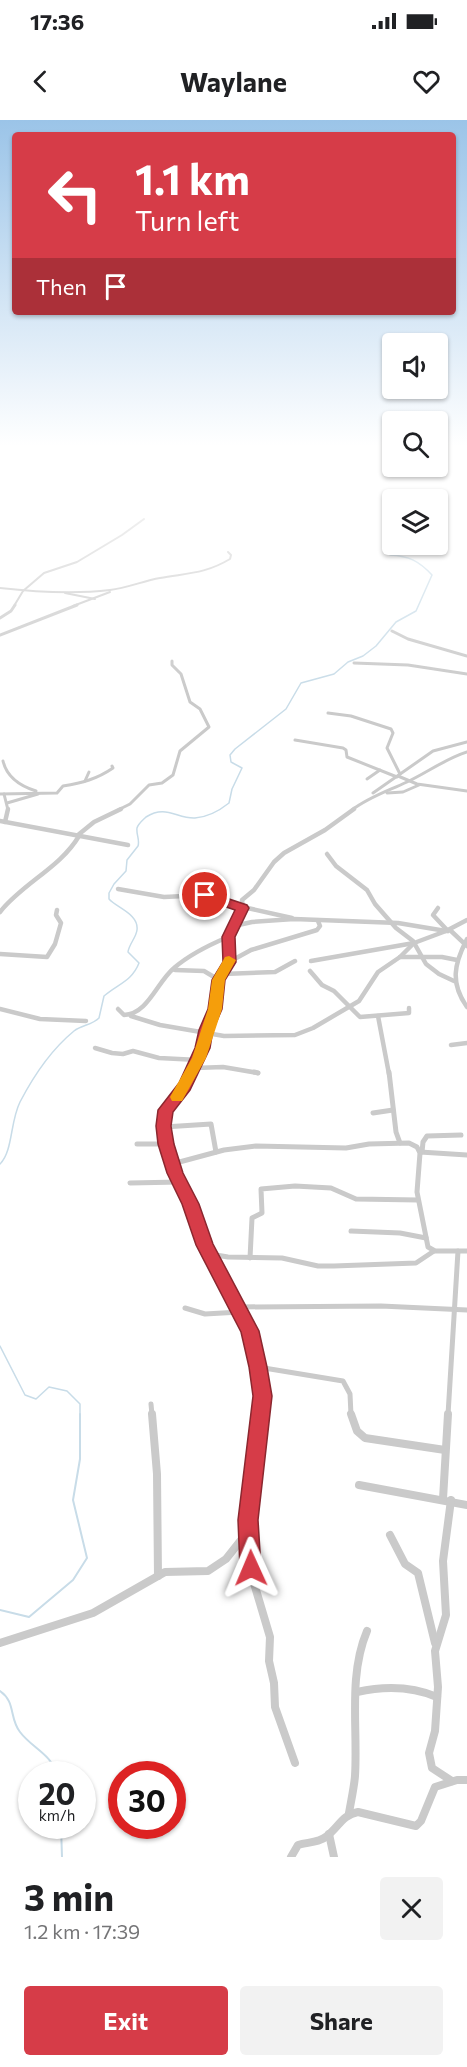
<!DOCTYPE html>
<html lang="en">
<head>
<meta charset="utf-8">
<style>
  body { margin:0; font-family:Commissioner,sans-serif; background:#f2f2f2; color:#202124; height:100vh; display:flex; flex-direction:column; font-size:22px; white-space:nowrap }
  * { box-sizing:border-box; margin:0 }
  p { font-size:20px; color:#757577 }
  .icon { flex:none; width:33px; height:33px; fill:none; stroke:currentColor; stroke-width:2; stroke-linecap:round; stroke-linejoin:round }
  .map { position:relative; height:1737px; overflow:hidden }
  .sheet { display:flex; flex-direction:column; background:#fff; flex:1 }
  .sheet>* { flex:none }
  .hud { position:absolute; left:12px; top:12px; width:444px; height:183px; border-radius:6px; box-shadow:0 2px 4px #0004; background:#d63c48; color:#fff; overflow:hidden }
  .fabs { position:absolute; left:382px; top:213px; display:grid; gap:12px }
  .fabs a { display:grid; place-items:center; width:66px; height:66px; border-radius:6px; background:#fff; box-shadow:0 2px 4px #0004; font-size:30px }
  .speed { position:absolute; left:18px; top:1641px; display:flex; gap:12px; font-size:30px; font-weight:700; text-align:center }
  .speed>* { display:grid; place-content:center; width:78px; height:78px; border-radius:50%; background:#fff; box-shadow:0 2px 4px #0004; line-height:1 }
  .speed small { font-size:15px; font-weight:400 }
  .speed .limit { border:9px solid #d22; background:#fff; color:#111 }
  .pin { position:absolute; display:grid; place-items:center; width:51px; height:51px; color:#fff; margin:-26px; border:3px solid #fff; border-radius:50%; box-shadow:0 2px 6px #0007 }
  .me { position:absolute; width:66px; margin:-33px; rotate:359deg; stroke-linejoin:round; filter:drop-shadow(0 0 4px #0008) }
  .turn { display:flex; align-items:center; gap:21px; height:126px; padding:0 24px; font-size:27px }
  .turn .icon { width:78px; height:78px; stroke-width:2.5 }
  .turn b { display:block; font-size:42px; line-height:51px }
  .then { display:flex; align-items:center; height:57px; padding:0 24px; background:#0003; gap:12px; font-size:22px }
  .round { display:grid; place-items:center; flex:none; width:63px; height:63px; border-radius:6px; background:#f2f2f2 }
  .summary { display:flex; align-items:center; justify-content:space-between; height:102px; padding:0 24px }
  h1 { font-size:36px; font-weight:700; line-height:45px }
  .primary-button { display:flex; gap:12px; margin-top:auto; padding:12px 24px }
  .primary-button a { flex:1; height:69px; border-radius:6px; background:#d63c48; color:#fff; font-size:24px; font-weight:700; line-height:69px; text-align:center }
  .primary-button a+a { background:#f2f2f2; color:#202124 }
  .status { display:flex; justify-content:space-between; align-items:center; height:42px; padding:0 30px; background:#fff; direction:ltr }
  .status svg { height:16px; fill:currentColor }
  header { display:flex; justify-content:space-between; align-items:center; height:78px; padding:0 24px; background:#fff; font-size:27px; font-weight:700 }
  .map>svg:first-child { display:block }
</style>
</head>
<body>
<div class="status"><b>17:36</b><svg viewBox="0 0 49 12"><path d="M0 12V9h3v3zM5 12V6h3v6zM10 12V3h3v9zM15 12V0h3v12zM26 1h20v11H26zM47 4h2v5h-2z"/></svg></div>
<header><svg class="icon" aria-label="back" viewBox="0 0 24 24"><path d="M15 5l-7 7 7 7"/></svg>Waylane<svg class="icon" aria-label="heart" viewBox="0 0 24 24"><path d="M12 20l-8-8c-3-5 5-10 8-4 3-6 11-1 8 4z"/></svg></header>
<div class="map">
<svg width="467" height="1737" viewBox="0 0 467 1737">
  <rect width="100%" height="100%" fill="#fff"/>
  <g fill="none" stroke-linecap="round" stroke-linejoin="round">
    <g stroke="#c8dce8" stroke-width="1.5">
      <path d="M0,1044C13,1031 10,1002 20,982C33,957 52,929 74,911C82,905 92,905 99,898L104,876C118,864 132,861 139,843L128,832C129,824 136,818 137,810C139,794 117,788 109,779V773L114,764L126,751L127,740L138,726C140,720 136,714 137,708C138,704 143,700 146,697C166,684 177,699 195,698C208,697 219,691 229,683L232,669L242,648L231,642L230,635L235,629L286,589L301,563L334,554L348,542L363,536L376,526L396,502L416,491L432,455C419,441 409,436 390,435L388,430"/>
      <path d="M0,1226L25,1275L36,1279L49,1267L67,1271L80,1284V1295"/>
    </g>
    <g stroke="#c8dce8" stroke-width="2">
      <path d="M0,1490L29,1497L73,1460L87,1438L73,1380L80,1339V1294"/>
      <path d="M0,1571C16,1582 9,1598 20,1612C32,1628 51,1634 57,1654"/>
      <path d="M61,1706L62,1737"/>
    </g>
    <g stroke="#cacaca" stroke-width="2">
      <path d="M0,468C36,472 75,474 110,470C127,468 143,461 160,458C187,453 205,454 230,439L231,435L228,432"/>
      <path d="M23,471L44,453L77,442L122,415L144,399"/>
      <path d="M65,473L95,479"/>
      <path d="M14,486L23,471"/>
      <path d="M73,486L110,472"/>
    </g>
    <g stroke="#cacaca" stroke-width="3">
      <path d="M0,498L11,491L15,485"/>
      <path d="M392,511L408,519L467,536"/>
      <path d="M0,515L77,485"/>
      <path d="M354,543L408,545L467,554"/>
      <path d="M328,593L351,596L391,609L393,613L387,628L400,654"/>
      <path d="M295,620L343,628L346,630L347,637L397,657"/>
      <path d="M3,641C7,658 20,666 36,671"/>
      <path d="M398,656L417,664L467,671"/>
      <path d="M367,659L380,650"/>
      <path d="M85,661L89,652"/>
      <path d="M373,673L433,631L467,622"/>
      <path d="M387,673L403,672L419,665"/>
      <path d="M0,674L57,673L63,666C82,663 97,659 113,648L112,646"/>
      <path d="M4,674L8,690"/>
      <path d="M7,683L38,674"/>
      <path d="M118,690L130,684L149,665L162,663L173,655L180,631L209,607L200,589L190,582L181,554L172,545V541"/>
      <path d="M352,690C369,677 388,671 407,662C428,652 445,639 467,632"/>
    </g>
    <g stroke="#cacaca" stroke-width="4.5">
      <path d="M0,701L128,725"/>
      <path d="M5,702L8,689"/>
      <path d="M78,715L94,702L121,689"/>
      <path d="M327,734L336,746L367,770L375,784L396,808L413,821L426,844L439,854L454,861"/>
      <path d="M118,769L164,777L205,775L243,788"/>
      <path d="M243,787L292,798"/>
      <path d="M438,788L433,795L448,811"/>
      <path d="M0,792C23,763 60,748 79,716"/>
      <path d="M234,806L252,802L294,799L398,803L446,811L467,800"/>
      <path d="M450,810L467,826"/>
      <path d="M467,819C454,844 450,863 467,887"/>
      <path d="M0,834L47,837L55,824L61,803L56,795L57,790"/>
      <path d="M400,837H442L457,840"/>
      <path d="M311,841L414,823"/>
      <path d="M229,842L251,830L317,810L320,806L318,801"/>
      <path d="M175,850L204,851L219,860"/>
      <path d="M310,851L322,865L334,871L360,897L409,893V888"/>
      <path d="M223,854L275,852L295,841"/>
      <path d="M0,889L40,899L86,901"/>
      <path d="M118,889L124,895C148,894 157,862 174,848C190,834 209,825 228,817"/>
      <path d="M131,896L160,905L224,916L295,915L313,908L359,881L378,852L400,837L414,823L446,811"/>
      <path d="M378,896L389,954"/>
      <path d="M451,925L467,923"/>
      <path d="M95,928L112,933L123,934L133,931L159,938L198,940"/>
      <path d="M195,948L223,947L258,953"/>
      <path d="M191,954L199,938L215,889L219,860L229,842L228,817L243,788L242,780L254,770L274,742L284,733L325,710L354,689"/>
    </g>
    <g stroke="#cacaca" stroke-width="5">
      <path d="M192,952L185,966L164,994L166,1024L172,1044L191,1084L205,1125L250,1211L262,1277L261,1295"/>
      <path d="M254,952L258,953"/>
      <path d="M389,952L396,1012L400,1023"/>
      <path d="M373,993L393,990"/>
      <path d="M164,1007L211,1004L216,1032"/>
      <path d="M137,1024H166"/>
      <path d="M420,1032L467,1035"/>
      <path d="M422,1032L423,1022L427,1016L461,1015"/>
      <path d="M172,1044L224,1030L256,1026L346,1028L369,1024L409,1023L417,1027L420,1033L417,1072L428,1127L435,1131H467"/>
      <path d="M130,1063L180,1062"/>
      <path d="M351,1111L400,1113L426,1118"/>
      <path d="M210,1134L228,1137L282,1138L318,1146H334L416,1143L434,1131"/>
      <path d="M250,1138L252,1098L262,1093L261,1069L295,1066L331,1068L356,1079L418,1080"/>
      <path d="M238,1187L381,1186L467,1190"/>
      <path d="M185,1188L205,1194L240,1192"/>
      <path d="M258,1247L343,1261L350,1274L351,1295"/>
      <path d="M151,1284L152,1295"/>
      <path d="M448,1295L458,1131"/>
    </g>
    <g stroke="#cacaca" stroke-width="8">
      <path d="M152,1294L157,1354L158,1456"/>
      <path d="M351,1294L357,1311L365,1318L445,1330"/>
      <path d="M359,1365L467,1385"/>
      <path d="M443,1379L448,1294"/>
      <path d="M451,1380L443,1441L446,1495L435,1531L438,1567L435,1611L429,1633L432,1648L452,1661"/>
      <path d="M249,1411V1436L253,1460L270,1517L269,1541L274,1563L275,1587L295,1643"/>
      <path d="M390,1415L405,1444L418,1453L435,1523"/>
      <path d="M0,1523L93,1493L165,1452L208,1451L226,1439L249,1410L253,1345L261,1294"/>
      <path d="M357,1572C384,1566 411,1566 437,1577"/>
      <path d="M349,1693C351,1681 354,1668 355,1656C358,1608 348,1556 367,1511"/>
      <path d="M329,1714L334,1737"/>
      <path d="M291,1737L298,1725C308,1722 319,1723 327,1716C339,1707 342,1695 358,1692L416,1706L421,1701L435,1667L457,1660H467"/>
    </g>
  </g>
  <linearGradient id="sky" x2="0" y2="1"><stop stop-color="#9bc4e8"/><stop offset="0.57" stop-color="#fff"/><stop offset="1" stop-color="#fff" stop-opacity="0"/></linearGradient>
  <rect width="467" height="571" fill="url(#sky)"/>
  <path fill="#d63c48" stroke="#8b272f" stroke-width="1.5" d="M205,771L247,785L249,788L235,817L236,842L225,860L222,889L213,910L210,928L190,970L173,992L171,1006L174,1024L183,1053L199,1084L213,1124L259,1211L267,1247L272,1276L258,1400L261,1448L258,1456L251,1459L243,1456L240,1448L238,1400L253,1276L249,1247L241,1212L196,1125L182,1084L167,1053L158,1024L156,1006L158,990L179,963L195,928L199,910L208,889L212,860L223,842L222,817L235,790L200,778L199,775Z"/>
  <path fill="#f59e0b" d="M229,836L236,840L225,860L222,889L206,938L182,981H172L170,977L192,938L208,889L212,860L225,837Z"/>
</svg>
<div class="fabs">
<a><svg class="icon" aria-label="sound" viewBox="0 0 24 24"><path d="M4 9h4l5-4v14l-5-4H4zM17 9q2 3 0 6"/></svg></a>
<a><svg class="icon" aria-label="search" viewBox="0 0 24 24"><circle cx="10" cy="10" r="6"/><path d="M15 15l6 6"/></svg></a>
<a><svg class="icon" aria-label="layers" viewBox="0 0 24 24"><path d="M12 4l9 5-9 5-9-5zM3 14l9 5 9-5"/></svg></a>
</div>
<div class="speed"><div>20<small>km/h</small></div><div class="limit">30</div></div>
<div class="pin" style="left:205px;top:775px;background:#d93025"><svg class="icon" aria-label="arrive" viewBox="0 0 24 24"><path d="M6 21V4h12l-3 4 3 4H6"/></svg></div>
<svg class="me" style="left:251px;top:1448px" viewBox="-20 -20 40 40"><path d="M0-17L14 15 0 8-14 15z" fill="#d63c48" stroke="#fff" stroke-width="4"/></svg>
<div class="hud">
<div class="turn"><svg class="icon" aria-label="left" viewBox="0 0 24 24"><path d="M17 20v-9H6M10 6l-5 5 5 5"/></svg><div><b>1.1 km</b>Turn left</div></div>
<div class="then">Then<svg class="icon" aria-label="arrive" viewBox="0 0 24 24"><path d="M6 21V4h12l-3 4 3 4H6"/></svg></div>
</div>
</div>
<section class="sheet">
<div class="summary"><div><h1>3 min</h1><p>1.2 km · 17:39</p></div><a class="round"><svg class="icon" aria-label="close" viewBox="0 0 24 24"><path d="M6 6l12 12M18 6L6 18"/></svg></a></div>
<div class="primary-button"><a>Exit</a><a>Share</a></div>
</section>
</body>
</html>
